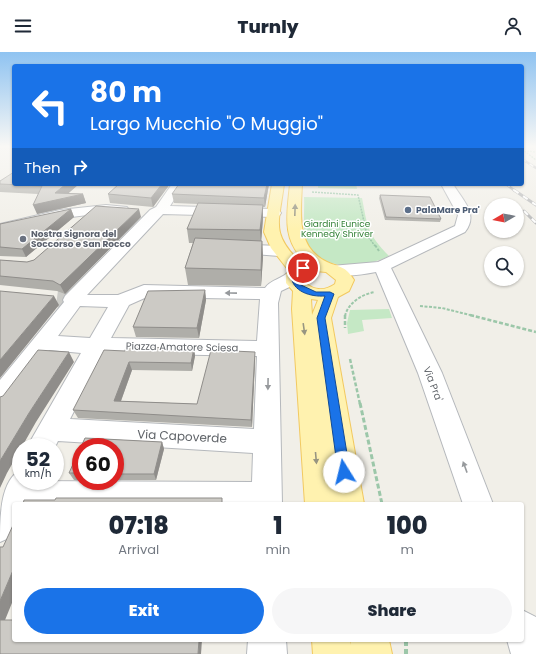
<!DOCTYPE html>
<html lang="en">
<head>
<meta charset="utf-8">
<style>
  body { margin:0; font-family:Poppins,sans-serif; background:#f6f6f7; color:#1f2937; height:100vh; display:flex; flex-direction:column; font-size:15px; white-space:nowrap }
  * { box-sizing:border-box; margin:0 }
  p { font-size:13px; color:#747a83 }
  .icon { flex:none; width:22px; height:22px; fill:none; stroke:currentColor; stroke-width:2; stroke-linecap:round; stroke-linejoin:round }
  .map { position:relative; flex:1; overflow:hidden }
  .details { position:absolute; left:12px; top:450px; width:512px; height:140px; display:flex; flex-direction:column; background:#fff; border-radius:4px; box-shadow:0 1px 3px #0004 }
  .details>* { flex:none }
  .hud { position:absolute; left:12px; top:12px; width:512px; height:122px; border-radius:4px; box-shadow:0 1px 3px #0004; background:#1a73e8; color:#fff; overflow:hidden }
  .needle { width:26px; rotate:260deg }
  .fabs { position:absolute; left:484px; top:146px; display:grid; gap:8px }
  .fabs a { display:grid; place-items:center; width:40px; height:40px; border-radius:50%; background:#fff; box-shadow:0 1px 3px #0004; font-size:20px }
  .speed { position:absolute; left:12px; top:386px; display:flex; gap:8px; font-size:20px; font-weight:700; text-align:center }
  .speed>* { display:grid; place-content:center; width:52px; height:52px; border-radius:50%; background:#fff; box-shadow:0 1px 3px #0004; line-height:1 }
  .speed small { font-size:10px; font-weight:400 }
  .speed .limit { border:6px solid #d22; background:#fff; color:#111 }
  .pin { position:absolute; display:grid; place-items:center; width:34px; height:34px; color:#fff; margin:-17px; border:2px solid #fff; border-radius:50%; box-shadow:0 1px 4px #0007 }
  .me { position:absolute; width:44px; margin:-22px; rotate:351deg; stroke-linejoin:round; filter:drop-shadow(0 0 3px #0008) }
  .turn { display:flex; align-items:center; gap:14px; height:84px; padding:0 12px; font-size:18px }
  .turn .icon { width:52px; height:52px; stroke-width:2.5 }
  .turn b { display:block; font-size:28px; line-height:34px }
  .then { display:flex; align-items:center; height:38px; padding:0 12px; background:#0003; gap:8px; font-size:15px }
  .eta { display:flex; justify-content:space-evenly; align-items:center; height:68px; text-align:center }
  .eta b { font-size:24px; font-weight:800; line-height:28px }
  .cta { display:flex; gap:8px; margin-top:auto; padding:8px 12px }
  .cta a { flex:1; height:46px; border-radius:24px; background:#1a73e8; color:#fff; font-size:16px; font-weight:800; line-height:46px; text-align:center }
  .cta a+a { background:#f6f6f7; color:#1f2937 }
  header { display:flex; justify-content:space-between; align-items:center; height:52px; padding:0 12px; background:#fff; font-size:18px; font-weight:800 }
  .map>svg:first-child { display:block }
</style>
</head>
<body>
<header><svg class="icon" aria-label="menu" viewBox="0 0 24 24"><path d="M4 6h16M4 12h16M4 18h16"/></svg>Turnly<svg class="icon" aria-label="person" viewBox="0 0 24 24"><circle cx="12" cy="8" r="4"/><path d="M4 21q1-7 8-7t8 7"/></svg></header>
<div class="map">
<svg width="536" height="602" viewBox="0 0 536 602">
  <rect width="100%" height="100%" fill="#f1efe8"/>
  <g fill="#c5e8c5">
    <path d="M318,132H356L357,137L318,136Z"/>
    <path d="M304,145L362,146C368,177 367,181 389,204C367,215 327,220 310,197C301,184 305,160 304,145Z"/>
    <path d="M389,257L392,266L362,268L364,279L348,282L347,271L350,258Z"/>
  </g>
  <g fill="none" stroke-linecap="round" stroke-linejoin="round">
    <path stroke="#ccccc8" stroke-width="18" stroke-dasharray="18 9" stroke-linecap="butt" d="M57,246L72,248"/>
    <g stroke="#b5b8bc" stroke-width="2">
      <g id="minor">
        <path d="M172,132H184L170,154L274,157L279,158L281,161L279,164L274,165L163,162L87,243H118L144,233L265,236C271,227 283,227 289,219L295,218L301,219L304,223L300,230L281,239L278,251L282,452H14V480L11,485L0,490C0,466 0,428 21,418V429L252,430L253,401L58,389L55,395H27L81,301L49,298L9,352L0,355V328L64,250L63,248L65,244L150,158L156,155ZM147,245L260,247L257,289L111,286L129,253ZM80,254L108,255L90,286L58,284ZM104,301L257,304L254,377L70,367Z"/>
        <path d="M441,132H453C463,149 479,162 465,180L391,216L442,321L493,452H463L418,321L376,220C361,223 346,225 331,222L328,218L331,214L378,210L455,174L458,163Z"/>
        <path d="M106,153L127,155L129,158L127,161L122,162C80,160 41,171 0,180V172L60,158Z"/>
        <path d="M233,192L279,194L285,196L287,199L285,202L279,204L227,200L225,197L227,194Z"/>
        <path d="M522,558L536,565V602H511L507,588H522Z"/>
        <path d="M248,588H286L287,602H247Z"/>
      </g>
    </g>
    <g stroke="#f2c960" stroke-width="2">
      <g id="major">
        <path d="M272,132H284C279,172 270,181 302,212L307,211C281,189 287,162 290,132H302C301,160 295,195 327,210C340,216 345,213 354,228L349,239L338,245L331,266L364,452H305L292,257L293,239L286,231V223L289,219L271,196L264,180ZM315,219L326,220L336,228L335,232C324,240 313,238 304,230V225ZM311,247L318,248L312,263Z"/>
        <path d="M312,588H350L351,593V588H389L392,602H313Z"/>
      </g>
    </g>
    <g stroke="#9cc7a9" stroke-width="1.5" stroke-dasharray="2 1" stroke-linecap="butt">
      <path d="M522,97L536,108"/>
      <path d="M527,99L536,100"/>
      <path d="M312,140L358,143L367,183L375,194"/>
    </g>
    <g stroke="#9cc7a9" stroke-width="2" stroke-dasharray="3 1.5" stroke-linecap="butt">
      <path d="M375,193L379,199"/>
      <path d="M420,254L442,256L474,264"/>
      <path d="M345,264C348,251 362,242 375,240"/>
    </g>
    <g stroke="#9cc7a9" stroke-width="2.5" stroke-dasharray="4 2" stroke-linecap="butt">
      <path d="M345,263V276"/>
      <path d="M470,263L536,280"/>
      <path d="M350,307L360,352"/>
    </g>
    <path stroke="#9cc7a9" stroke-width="3" stroke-dasharray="5 2.5" stroke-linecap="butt" d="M360,351L382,452"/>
    <path stroke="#9cc7a9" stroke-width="4" stroke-dasharray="6 3" stroke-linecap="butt" d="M406,588V602"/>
    <use href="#minor" fill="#fff" fill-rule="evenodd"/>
    <use href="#major" fill="#fff2af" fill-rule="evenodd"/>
    <g stroke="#b6b7b8" stroke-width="2.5">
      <g id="rail-far1">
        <path d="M522,107L536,116"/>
        <path d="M506,132L515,139"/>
      </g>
    </g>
    <g stroke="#b6b7b8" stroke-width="3">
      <g id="rail">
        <path d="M514,138L536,153"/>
        <path d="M524,159L536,171"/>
      </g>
    </g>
    <use href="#rail-far1" stroke="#fff" stroke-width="1.5" stroke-dasharray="4.5" stroke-linecap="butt"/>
    <use href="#rail" stroke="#fff" stroke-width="2" stroke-dasharray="5.5" stroke-linecap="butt"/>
  </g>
  <g fill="#afaea9">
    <path d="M0,129L79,132L68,141L83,142L86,151L37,162L38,142L0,140Z"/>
    <path d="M119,132H170L153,155L110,151L108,142Z"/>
    <path d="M269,132L265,155H263V166L261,189H262L263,205L261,234L188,233L185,216L193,191H189L187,177L198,152L174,151L172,142Z"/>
    <path d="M380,143L441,167L440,170L385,168L379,146Z"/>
    <path d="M71,157L74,165L26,205L0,204V172Z"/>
    <path d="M141,165L65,242L57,239L0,233V208L27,210L34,208Z"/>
    <path d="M205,238L206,248L199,286L136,285L133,275Z"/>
    <path d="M194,296L195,304L192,319L132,318L121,349L197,352L255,308L252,375L78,366L73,358L125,299Z"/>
    <path d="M85,386L162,390L164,397L156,428H115V395H81V428H74L69,421Z"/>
  </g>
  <g fill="#8f8d8a">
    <path d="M66,132H79L62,147L83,142L86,151L37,162L33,153L55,141Z"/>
    <path d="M162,132H170L153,155L151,146Z"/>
    <path d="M267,132H269L265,155L264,146Z"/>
    <path d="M263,153V166L261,192L260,178Z"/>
    <path d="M71,157L74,165L26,205L22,197Z"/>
    <path d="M139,157L141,165L65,242L60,233Z"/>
    <path d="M262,189L263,205L261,234V218Z"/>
    <path d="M205,238L206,248L199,286L197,276Z"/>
    <path d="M54,244L59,253L0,326V308Z"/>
    <path d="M194,296L195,304L192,319L191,311Z"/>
    <path d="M69,300L74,310L36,370L7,421L0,436V409L29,361Z"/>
    <path d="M255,300V308L252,375L251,368Z"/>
    <path d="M129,310L132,318L118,357L114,349Z"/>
    <path d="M162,390L164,397L156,428L154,422Z"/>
    <path d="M14,516V546L3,573L0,571V549Z"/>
    <path d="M199,588H202L201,602H198Z"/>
  </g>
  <g fill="#cccac5" stroke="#8f8d8a">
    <path d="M14,120V132H66L55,141L83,142L33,153L42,134L0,132V129Z"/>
    <path d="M119,132H162L151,146L108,142Z"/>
    <path d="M179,132H267L264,146L172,142Z"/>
    <path d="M380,143L430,145L441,167L386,165Z"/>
    <path d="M198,151L263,153L260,178L187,177Z"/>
    <path d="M96,154L139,157L60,233L53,229L0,224V208L27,210L34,208Z"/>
    <path d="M71,157L22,197L0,195V172Z"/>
    <path d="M195,186L262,189L261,218L185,216Z"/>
    <path d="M205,238L197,276L133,275L148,239Z"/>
    <path d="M0,239L54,244L0,308Z"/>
    <path d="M126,295L194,296L191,311L129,310L114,349L197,352L211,298L255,300L251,368L73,358L104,298L125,299Z"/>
    <path d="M38,298L69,300L29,361L0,409V345L3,344Z"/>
    <path d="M85,386L162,390L154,422H115V395H81V421H69Z"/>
    <path d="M56,446H222V452H23L24,448H55Z"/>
    <path d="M14,471V516L0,549V495H3Z"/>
    <path d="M0,568H14V588H199L198,602H0Z"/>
  </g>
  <defs><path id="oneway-solid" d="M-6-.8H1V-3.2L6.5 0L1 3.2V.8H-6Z"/></defs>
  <g fill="#979581">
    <use href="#oneway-solid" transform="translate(295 158) rotate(-88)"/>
    <use href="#oneway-solid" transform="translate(304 277) rotate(82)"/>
    <use href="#oneway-solid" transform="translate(316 406) rotate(85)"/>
  </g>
  <g fill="#979a9d">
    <use href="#oneway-solid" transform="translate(231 241) rotate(-179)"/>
    <use href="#oneway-solid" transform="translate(268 332) rotate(91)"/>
    <use href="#oneway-solid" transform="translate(465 415) rotate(-110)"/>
  </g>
  <linearGradient id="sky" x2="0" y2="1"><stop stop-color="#8fc3f1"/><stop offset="0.53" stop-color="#f9f8f5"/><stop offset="1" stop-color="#f9f8f5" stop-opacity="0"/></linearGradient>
  <rect width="536" height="178" fill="url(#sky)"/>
  <path fill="#1a73e8" stroke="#114b97" d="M301,215L307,216L299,224L301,233L316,240H330L334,242L325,266L350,420L348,424L344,426L340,424L338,420L317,266L325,244C311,245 292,240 291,223Z"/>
  <circle fill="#5c6f8a" stroke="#fff" stroke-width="1.5" cx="408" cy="158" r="4"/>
  <circle fill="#6b7280" stroke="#fff" stroke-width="1.5" cx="23" cy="187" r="4"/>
  <g text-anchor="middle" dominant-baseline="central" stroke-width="3" stroke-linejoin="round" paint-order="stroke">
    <g font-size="9" font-weight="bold" fill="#4e5e75" stroke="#fff" text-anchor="start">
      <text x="416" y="158">PalaMare Pra'</text>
    </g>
    <g font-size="9" fill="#348238" stroke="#fff">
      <text x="337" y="172">Giardini Eunice<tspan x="337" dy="10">Kennedy Shriver</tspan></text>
    </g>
    <g font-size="9" font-weight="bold" fill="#5b616d" stroke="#fff" text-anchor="start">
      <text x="31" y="182">Nostra Signora del<tspan x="31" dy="10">Soccorso e San Rocco</tspan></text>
    </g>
    <g font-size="10" fill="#5f6368" stroke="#fff">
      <text transform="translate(182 295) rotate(1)">Piazza Amatore Sciesa</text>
      <text transform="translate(433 332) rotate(69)">Via Pra'</text>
    </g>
    <g font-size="12" fill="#5f6368" stroke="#fff">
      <text transform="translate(182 384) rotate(3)">Via Capoverde</text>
    </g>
  </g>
</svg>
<div class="fabs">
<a><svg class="needle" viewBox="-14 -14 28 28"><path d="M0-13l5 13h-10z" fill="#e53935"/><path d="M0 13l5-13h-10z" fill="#747a83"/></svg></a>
<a><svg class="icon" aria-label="search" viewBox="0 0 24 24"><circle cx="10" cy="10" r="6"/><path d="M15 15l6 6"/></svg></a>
</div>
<div class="speed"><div>52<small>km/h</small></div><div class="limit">60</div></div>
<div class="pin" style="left:303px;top:216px;background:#d93025"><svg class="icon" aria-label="arrive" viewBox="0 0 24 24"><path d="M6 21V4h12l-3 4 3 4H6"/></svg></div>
<svg class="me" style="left:344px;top:420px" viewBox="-20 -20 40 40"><circle r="19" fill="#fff"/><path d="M0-13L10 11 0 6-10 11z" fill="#1a73e8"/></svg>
<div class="hud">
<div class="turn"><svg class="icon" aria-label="left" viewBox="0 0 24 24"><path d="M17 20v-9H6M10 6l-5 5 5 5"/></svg><div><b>80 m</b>Largo Mucchio &quot;O Muggio&quot;</div></div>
<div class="then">Then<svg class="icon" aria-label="right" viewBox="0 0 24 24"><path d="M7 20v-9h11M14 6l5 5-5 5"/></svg></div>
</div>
<section class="details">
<div class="eta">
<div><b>07:18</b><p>Arrival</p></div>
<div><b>1</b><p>min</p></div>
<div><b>100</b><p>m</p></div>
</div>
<div class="cta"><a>Exit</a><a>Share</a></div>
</section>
</div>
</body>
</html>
